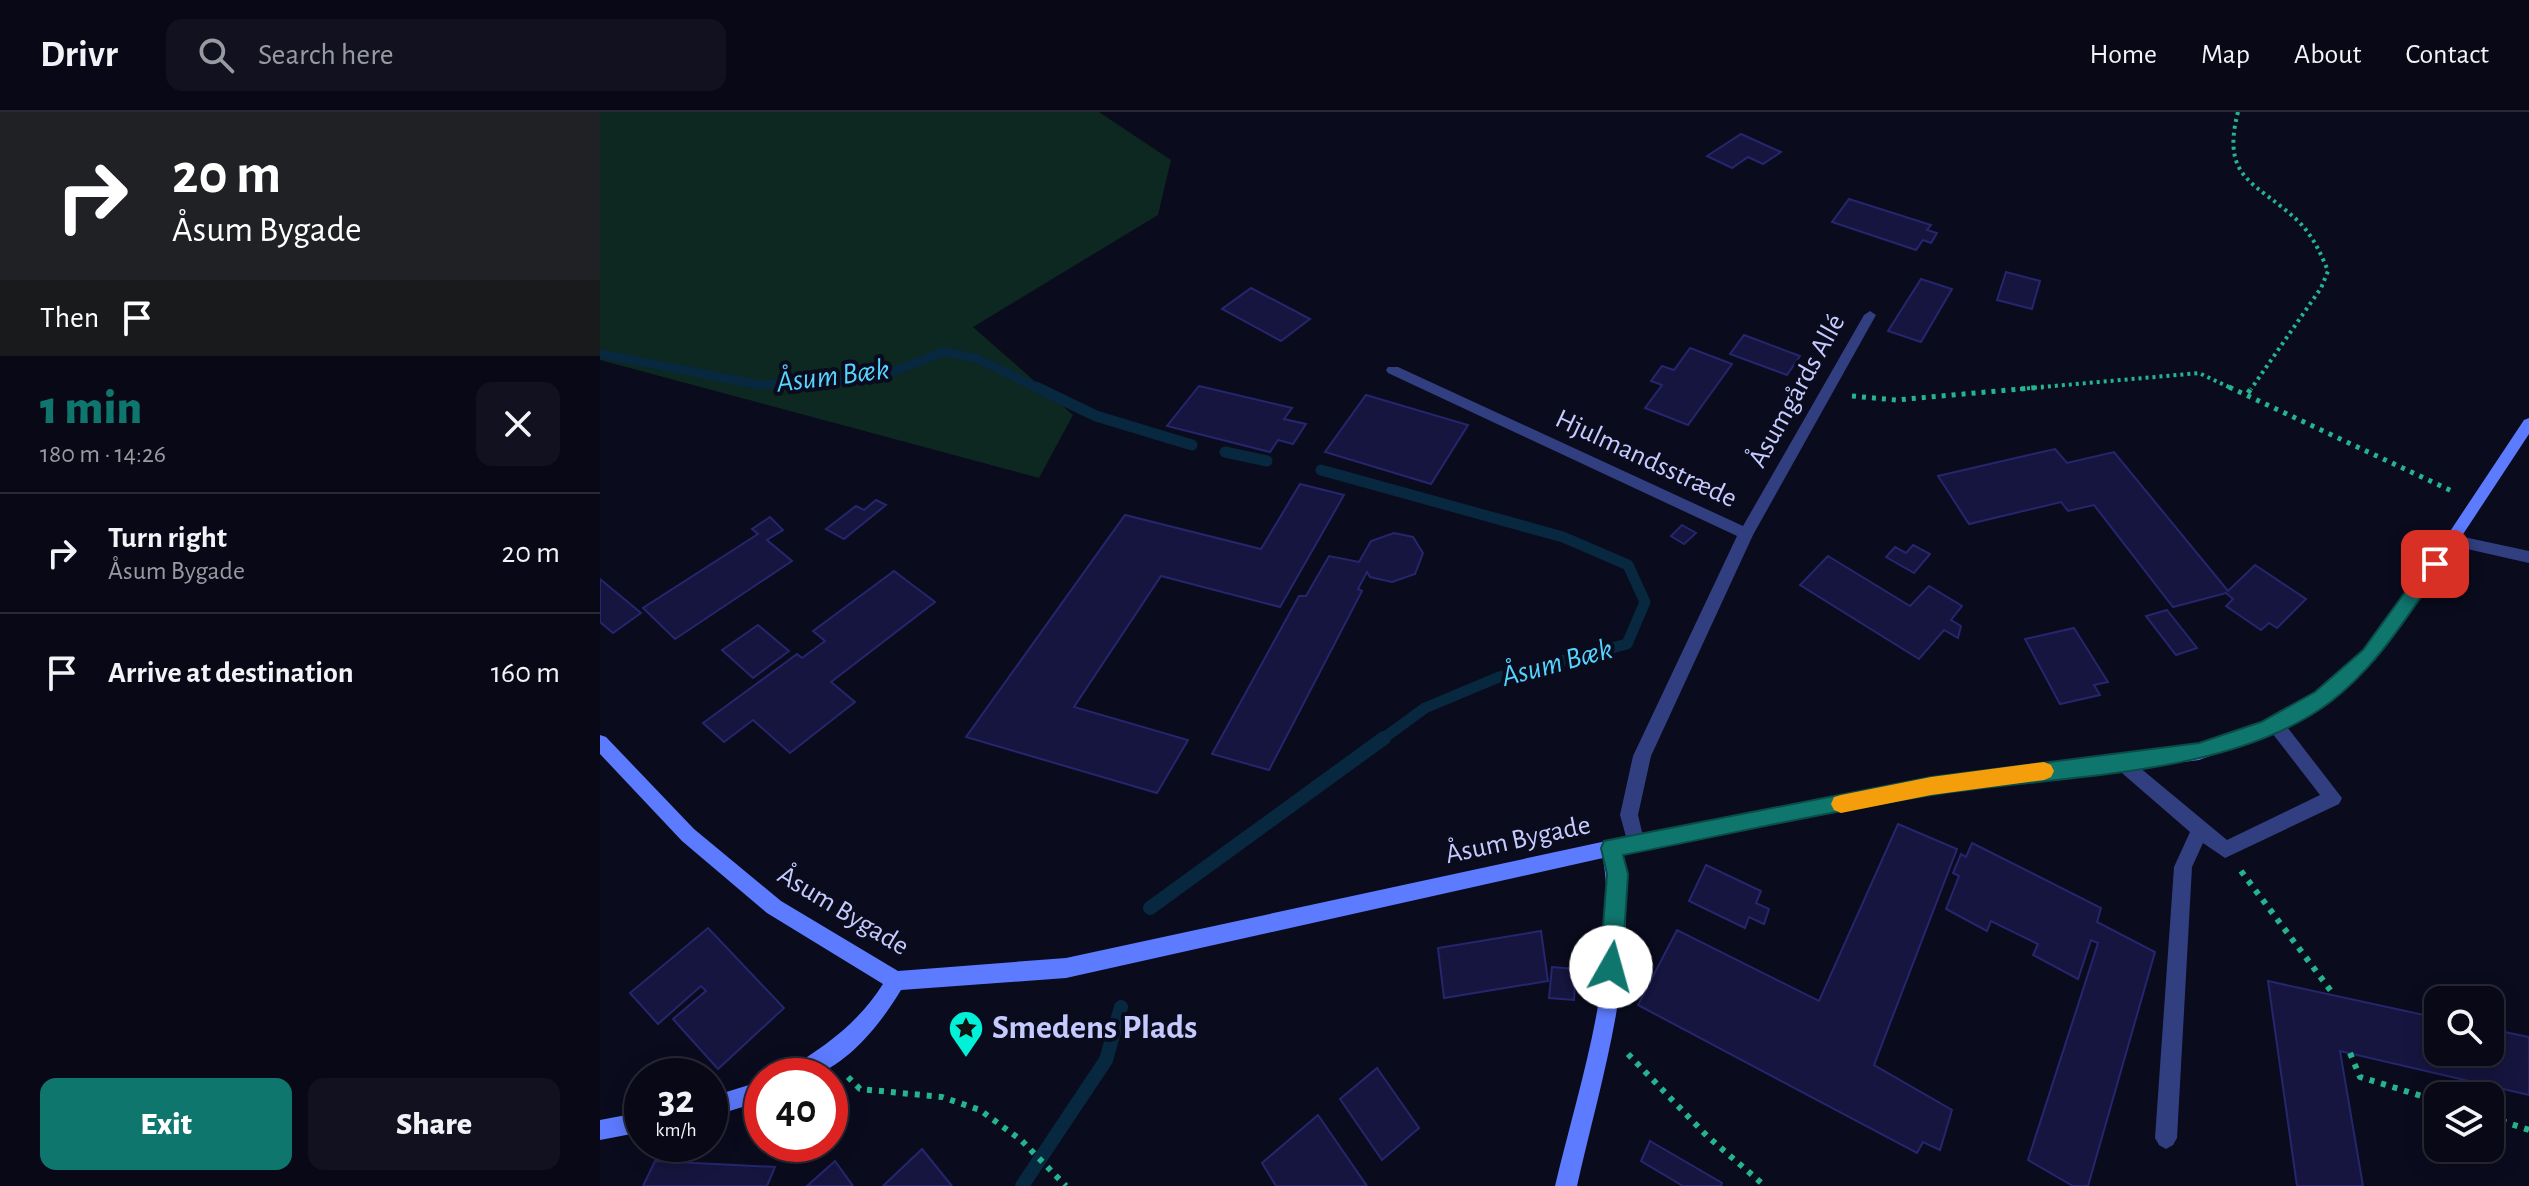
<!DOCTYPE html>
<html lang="en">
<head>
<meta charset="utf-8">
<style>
  body { margin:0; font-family:"Alegreya Sans",sans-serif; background:#11111f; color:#f1f3f6; height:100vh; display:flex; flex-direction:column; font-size:30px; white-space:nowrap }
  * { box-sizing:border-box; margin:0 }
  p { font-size:26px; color:#989aa1 }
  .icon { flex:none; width:44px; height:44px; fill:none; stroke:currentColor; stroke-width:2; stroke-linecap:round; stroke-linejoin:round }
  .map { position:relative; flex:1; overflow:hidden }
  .drawer { display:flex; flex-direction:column; background:#080816; width:600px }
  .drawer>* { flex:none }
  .top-card { background:#202124; color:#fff; overflow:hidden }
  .fabs { position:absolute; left:1824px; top:874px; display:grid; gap:16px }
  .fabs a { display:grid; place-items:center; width:80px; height:80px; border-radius:16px; background:#080816; box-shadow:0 4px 20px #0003,0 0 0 2px #292935; font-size:40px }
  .speed { position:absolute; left:24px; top:946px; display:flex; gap:16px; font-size:40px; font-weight:700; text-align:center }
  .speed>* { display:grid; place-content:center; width:104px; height:104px; border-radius:50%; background:#080816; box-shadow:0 4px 20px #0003,0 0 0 2px #292935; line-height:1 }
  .speed small { font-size:20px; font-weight:400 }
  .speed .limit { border:12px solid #d22; background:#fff; color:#111 }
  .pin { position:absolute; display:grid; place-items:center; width:68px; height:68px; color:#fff; margin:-34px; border-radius:16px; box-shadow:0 4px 12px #0006 }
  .me { position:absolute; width:88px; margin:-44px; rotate:7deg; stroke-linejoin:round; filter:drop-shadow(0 0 6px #0008) }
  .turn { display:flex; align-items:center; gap:28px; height:168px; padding:0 40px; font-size:36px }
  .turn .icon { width:104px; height:104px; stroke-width:2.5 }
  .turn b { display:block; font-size:56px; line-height:68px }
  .then { display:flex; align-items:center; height:76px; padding:0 40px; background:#0003; gap:16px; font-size:30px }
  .round { display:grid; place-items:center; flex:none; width:84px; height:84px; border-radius:16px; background:#11111f }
  .head { display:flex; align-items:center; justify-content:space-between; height:136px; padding:0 40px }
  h1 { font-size:48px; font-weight:800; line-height:60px; color:#0f766e }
  .button { display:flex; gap:16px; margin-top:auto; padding:16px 40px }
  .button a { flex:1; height:92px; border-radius:16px; background:#0f766e; color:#fff; font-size:32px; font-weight:800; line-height:92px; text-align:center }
  .button a+a { background:#11111f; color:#f1f3f6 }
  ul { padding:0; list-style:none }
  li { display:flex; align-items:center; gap:24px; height:120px; padding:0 40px; border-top:2px solid #292935 }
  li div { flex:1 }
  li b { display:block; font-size:30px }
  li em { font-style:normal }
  header { display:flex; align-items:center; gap:48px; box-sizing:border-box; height:112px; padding:0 40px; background:#080816; border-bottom:2px solid #292935 }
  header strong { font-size:38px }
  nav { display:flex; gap:44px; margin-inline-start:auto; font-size:28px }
  .search { width:560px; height:72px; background:#11111f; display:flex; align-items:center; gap:20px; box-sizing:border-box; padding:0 28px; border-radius:16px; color:#989aa1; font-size:30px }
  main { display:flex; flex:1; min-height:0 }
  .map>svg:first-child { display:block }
</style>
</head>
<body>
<header>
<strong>Drivr</strong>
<div class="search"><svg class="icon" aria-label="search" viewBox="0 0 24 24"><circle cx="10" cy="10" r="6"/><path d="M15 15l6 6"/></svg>Search here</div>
<nav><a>Home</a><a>Map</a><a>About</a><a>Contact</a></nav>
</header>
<main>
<section class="drawer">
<div class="top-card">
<div class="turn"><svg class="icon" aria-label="right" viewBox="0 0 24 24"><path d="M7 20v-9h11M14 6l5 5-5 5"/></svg><div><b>20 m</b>Åsum Bygade</div></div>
<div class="then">Then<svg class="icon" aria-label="arrive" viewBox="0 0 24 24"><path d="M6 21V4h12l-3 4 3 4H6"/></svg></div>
</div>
<div class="head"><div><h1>1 min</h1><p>180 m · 14:26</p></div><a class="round"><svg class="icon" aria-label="close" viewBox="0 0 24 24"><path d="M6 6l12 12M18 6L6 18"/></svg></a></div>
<ul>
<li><svg class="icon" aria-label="right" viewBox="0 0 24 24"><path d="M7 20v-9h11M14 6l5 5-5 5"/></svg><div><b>Turn right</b><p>Åsum Bygade</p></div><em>20 m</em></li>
<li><svg class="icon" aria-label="arrive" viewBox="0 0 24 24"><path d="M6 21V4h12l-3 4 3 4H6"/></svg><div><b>Arrive at destination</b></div><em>160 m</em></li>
</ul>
<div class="button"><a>Exit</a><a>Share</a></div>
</section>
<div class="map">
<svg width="1929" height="1074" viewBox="0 0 1929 1074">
  <rect width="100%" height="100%" fill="#0a0b1d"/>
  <path fill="#0d2721" d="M0,0H499L571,48L558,103L373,215L473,303L439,366L0,248Z"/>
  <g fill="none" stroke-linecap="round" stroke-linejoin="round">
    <path stroke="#07283f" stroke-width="9" d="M0,242L161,273L280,265L343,240L376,246L440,277"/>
    <g stroke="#07283f" stroke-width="11">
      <path d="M436,275L496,304L592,333"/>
      <path d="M625,340L667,349"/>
      <path d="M721,358L963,425L1028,453L1045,490L1027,532L899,565L825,596L781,628"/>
    </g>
    <g stroke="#07283f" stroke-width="14">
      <path d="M550,796L784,626"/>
      <path d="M422,1074L506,948L521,895"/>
    </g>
  </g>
  <g fill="#15153f" stroke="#25266d" stroke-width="2">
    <path d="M1141,22L1181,40L1163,52L1148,45L1132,56L1107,44Z"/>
    <path d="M1249,87L1331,113L1327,118L1337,121L1331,131L1323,128L1316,138L1232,110Z"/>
    <path d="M1406,160L1440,169L1432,197L1397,188Z"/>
    <path d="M1321,167L1352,177L1321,230L1288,219Z"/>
    <path d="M651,176L710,207L681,229L622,197Z"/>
    <path d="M1144,223L1200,244L1187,263L1130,242Z"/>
    <path d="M1090,236L1132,252L1088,313L1045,296L1062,273L1051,269L1062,254L1074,258Z"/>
    <path d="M599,274L692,296L684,307L706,312L693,332L678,328L670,340L567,314Z"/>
    <path d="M766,283L868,313L831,372L725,340Z"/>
    <path d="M1455,337L1467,351L1514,340L1628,479L1655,453L1706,487L1677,516L1669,511L1661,518L1626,494L1633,487L1626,481L1573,495L1494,393L1468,399L1461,390L1369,412L1338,364Z"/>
    <path d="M700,372L744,383L680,495L561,464L474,595L588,628L557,681L366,625L525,403L661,437Z"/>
    <path d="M276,388L286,393L244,427L226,417L256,394L264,398Z"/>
    <path d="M170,405L183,418L167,428L192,449L75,527L43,496L158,422L152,417Z"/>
    <path d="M1082,413L1096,421L1084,432L1071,424Z"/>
    <path d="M794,421L813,425L823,441L815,462L792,470L770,465L767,460L758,477L762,479L669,658L612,642L699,484H706L729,444L759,450L771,429Z"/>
    <path d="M1313,433L1330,442L1314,461L1286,445L1295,435L1306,441Z"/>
    <path d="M1228,444L1310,494L1329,474L1362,494L1351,508L1361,514L1358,526L1344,518L1319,547L1200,473Z"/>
    <path d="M294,459L335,490L231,570L255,590L190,641L153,608L124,630L103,611L197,542L202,546L225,529L213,519Z"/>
    <path d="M0,467L41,501L13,521L0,510Z"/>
    <path d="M1567,498L1597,536L1576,543L1546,504Z"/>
    <path d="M158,513L189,539L153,566L122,538Z"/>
    <path d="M1474,516L1508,570L1494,573L1500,583L1460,592L1425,527Z"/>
    <path d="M1298,712L1357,737L1274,953L1352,998L1340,1038L1323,1030L1317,1041L1038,893L1077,818L1219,889Z"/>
    <path d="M1372,731L1501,796L1497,810L1555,840L1488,1074H1473L1428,1048L1498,831L1491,828L1478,867L1433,843L1438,832L1391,809L1387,819L1346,797L1359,764L1353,761L1361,742L1366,745Z"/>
    <path d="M1106,753L1161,779L1156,791L1169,797L1164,812L1149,805L1145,816L1089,789Z"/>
    <path d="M108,816L184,896L118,957L73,907L106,879L101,874L58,912L30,881Z"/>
    <path d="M941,819L948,869L844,886L838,836Z"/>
    <path d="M952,855L976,857L974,888L949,886Z"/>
    <path d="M1668,869L1838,906V940H1890V917L1929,925V983L1740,939L1763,1074H1697Z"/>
    <path d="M777,956L819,1016L782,1048L740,987Z"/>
    <path d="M718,1003L767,1074H676L662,1051Z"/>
    <path d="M1050,1029L1122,1071L1121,1074H1083L1041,1049Z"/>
    <path d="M322,1037L352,1074H283Z"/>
    <path d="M55,1049L175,1055L167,1074H43Z"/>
    <path d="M235,1049L253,1074H207Z"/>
  </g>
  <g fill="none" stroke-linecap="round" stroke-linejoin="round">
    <g stroke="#24b58e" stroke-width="4" stroke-dasharray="3 4" stroke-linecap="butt">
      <path d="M1638,0C1620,69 1658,70 1699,110C1713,124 1721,142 1728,159L1721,176L1651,277"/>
      <path d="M1420,277L1599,261L1633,277"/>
    </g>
    <g stroke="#24b58e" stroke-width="5" stroke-dasharray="4 6" stroke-linecap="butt">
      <path d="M1629,275L1854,380"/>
      <path d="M1648,281L1652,275"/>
      <path d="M1252,284L1296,288L1443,275"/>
    </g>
    <g stroke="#24b58e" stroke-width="6" stroke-dasharray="5 7" stroke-linecap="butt">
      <path d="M1641,759L1734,883"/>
      <path d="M1750,941L1760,965L1838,989"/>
      <path d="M1028,942L1107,1024L1165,1074"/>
      <path d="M248,965L260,977L342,985L380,998L421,1028L466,1074"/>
      <path d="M1890,1005L1929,1018"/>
    </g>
    <path fill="#313f80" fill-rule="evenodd" d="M1675,605L1681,607L1742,686L1739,692L1625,746L1603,731L1592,755L1577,1026L1573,1033L1566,1037L1559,1033L1555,1026L1574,755L1590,720L1515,655L1512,650L1515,645L1521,642L1527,645L1627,728L1720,683L1669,617L1667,612L1669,607Z"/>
    <g fill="#313f80" fill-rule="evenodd">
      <path d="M1270,199L1276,203L1153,423L1051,644L1038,703L1045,733L1042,739L1036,741L1030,739L1020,703L1033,644L1137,424L788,261L786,258L788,255H798L1143,414L1264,203Z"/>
      <path d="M1850,422L1929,439V451L1845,432L1843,428Z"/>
    </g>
    <g fill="#5d7bff" fill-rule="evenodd">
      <path d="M1929,306V322L1825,480L1775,548L1728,591L1673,621L1599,648L1331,682L1021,742C1039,853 1001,967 977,1074H955C980,969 1020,855 1003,746L466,866L301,878C281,911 253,947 216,963C208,966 194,964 185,964L188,957C226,934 259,910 283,872L167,801L82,729L0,642V623L6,625L94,717L181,789L298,859L466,846L1011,728L1331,666L1599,632L1661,611L1716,581L1763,538L1815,472L1924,308Z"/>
      <path d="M162,969V989L110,1005V985Z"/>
      <path d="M42,1000V1020L0,1028V1008Z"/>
    </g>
  </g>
  <path fill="#0f766e" stroke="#0a4d48" stroke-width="2" d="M1835,445L1844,452L1841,456C1807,504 1777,555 1729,591C1628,666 1455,663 1332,683C1229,699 1126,723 1023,743L1028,762L1022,855L1018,862L1011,866L1003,862L1000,855L1007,762L1001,736L1004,729L1331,665L1599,631L1661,610L1715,580L1763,538L1829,447Z"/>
  <path fill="#f59e0b" d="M1444,650L1451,653L1454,659L1451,665L1444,668L1331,683L1241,701L1234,698L1231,692L1234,685L1241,683L1331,665Z"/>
  <defs>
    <g id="sight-pin" transform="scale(1.8)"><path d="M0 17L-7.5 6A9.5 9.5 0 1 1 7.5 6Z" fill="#00f1d7" stroke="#0a0b1d"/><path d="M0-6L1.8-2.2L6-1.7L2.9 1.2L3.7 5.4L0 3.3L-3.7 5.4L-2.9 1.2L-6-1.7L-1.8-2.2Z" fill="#111"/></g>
  </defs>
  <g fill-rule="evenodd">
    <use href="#sight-pin" x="366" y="916"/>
  </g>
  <g text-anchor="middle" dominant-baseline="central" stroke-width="8" stroke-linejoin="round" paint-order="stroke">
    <g font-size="28" fill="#c6cbff" stroke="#0a0b1d">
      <text transform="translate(1197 279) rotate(-61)">Åsumgårds Allé</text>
      <text transform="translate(1046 347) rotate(25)">Hjulmandsstræde</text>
      <text transform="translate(918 728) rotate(-12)">Åsum Bygade</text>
      <text transform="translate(243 799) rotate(31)">Åsum Bygade</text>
    </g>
    <g font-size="30" font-style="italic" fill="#54d4ff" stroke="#0a0b1d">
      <text transform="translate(233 264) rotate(-7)">Åsum Bæk</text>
      <text transform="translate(957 551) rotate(-15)">Åsum Bæk</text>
    </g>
    <g font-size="34" font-weight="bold" fill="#c6cbff" stroke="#0a0b1d" text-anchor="start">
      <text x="392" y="916">Smedens Plads</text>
    </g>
  </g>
</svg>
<div class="fabs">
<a><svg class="icon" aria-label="search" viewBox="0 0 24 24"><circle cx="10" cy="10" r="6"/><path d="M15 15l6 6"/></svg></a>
<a><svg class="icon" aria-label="layers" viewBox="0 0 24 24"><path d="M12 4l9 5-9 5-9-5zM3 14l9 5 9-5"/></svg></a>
</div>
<div class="speed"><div>32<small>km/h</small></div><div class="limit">40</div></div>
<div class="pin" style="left:1835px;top:452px;background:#d93025"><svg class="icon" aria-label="arrive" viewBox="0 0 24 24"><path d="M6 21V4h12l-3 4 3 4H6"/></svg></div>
<svg class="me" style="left:1011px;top:855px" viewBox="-20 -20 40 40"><circle r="19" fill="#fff"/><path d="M0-13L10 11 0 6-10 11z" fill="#0f766e"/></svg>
</div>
</main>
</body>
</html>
